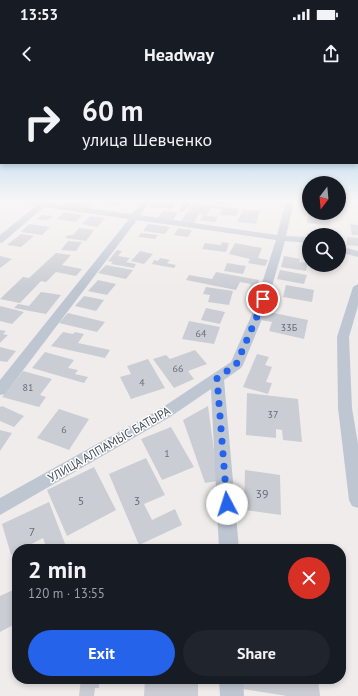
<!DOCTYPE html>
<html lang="en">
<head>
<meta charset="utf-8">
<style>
  body { margin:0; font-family:"PT Sans",sans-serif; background:#20242c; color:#f1f3f6; height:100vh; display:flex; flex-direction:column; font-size:15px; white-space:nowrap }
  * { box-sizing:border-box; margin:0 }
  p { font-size:13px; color:#9ea1a6 }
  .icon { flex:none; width:22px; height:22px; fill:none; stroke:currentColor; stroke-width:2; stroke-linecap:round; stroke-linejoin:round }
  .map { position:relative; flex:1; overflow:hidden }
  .drawer { position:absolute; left:12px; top:464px; width:334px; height:140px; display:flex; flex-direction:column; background:#171b24; border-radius:16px; box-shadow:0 2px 6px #0003 }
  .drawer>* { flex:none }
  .top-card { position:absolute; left:0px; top:0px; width:358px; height:84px; box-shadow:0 2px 6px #0003; background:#171b24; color:#f1f3f6; overflow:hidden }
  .needle { width:26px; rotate:196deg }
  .tools { position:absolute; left:302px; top:96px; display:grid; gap:8px }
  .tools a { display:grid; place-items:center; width:44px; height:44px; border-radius:50%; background:#171b24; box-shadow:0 2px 6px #0003; font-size:20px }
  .pin { position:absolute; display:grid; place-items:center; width:34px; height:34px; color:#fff; margin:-17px; border:2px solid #fff; border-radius:50%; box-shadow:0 1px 4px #0007 }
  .me { position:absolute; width:44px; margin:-22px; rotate:355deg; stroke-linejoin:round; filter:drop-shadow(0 0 3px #0008) }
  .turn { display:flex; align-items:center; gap:14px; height:84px; padding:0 16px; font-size:18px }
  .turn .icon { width:52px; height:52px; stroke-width:2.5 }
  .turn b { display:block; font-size:28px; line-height:34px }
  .round { display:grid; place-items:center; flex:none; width:42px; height:42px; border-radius:21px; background:#20242c }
  .headline { display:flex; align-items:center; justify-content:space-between; height:68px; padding:0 16px }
  h1 { font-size:24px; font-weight:700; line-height:30px }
  .primary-button { display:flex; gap:8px; margin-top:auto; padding:8px 16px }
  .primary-button a { flex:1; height:46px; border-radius:24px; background:#2563eb; color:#fff; font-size:16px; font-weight:700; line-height:46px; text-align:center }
  .primary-button a+a { background:#20242c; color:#f1f3f6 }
  .status { display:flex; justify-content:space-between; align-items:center; height:28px; padding:0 20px; background:#171b24; direction:ltr }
  .status svg { height:11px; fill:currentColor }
  header { display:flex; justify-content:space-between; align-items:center; height:52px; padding:0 16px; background:#171b24; font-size:18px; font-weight:700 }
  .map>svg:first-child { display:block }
</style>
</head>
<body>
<div class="status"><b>13:53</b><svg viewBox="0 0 49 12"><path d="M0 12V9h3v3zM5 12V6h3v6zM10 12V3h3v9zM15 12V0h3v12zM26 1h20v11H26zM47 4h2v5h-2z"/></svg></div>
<header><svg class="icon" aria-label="back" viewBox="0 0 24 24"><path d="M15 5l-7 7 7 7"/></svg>Headway<svg class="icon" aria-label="share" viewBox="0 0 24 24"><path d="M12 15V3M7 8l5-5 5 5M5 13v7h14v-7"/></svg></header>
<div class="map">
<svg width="358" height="616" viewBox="0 0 358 616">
  <rect width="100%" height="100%" fill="#efeceb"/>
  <g fill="#cbcdd4">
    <path d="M64,121H90L94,122L87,128L61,124Z"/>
    <path d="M105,121H123L120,125L103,124Z"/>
    <path d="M154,121H177L172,129L150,127Z"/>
    <path d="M182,121H192L184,132L178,131L184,123H181Z"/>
    <path d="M197,121H234L232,126Z"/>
    <path d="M193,123L240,129L236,136L219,135L222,129L211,128L207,135L199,134L194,143L181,141Z"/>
    <path d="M243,129L260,131L256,144L237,142Z"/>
    <path d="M163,131L178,132L173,140L157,138Z"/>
    <path d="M64,132L83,135L75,142L57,139Z"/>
    <path d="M309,133H318L317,136L331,137L330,146L307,143Z"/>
    <path d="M42,135L53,136L48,140L37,139Z"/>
    <path d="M203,135L218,137L215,142L200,140Z"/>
    <path d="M90,136L105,138L97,147L82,144Z"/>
    <path d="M29,144L50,147L42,155L21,152Z"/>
    <path d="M148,144L170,147L165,154L143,151Z"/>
    <path d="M350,144L358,145V155H352Z"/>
    <path d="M79,148L94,150L86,161L65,158L68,155H73Z"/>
    <path d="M178,148L192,150L188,157L174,155Z"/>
    <path d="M141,153L158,155L155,159L138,157Z"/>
    <path d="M21,154L34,156L21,167L7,165Z"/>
    <path d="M347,157L358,158V166L347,165Z"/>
    <path d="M68,161L82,162L76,171L61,170Z"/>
    <path d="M222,162L229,163L226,172L202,169L205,163L221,165Z"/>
    <path d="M235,163L262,168L258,178L268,180L265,186L248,183L250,179L229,174Z"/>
    <path d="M117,170L122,171L118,176L130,178L126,182L136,184L134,188L111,184L113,182L108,181Z"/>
    <path d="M140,171L153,174L144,184L131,181Z"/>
    <path d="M56,173L71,175L62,185L82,189L76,196L56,192L46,202L41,201L20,223L0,219L23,197L29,198Z"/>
    <path d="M0,176L12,179L0,188Z"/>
    <path d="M284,176L300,179L299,182L308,183L306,191L281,187Z"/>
    <path d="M160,178L170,180L167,183L176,185L174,188L152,184L154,180L158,181Z"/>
    <path d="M227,183L246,186L243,194L224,191Z"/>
    <path d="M106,185L133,190L126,199L98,193Z"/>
    <path d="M280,190L307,195L304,204L277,199Z"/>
    <path d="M216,192L259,200L254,214L247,212L251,204L240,202L236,210L186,200L189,195L212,199Z"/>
    <path d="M98,200L116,204L107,215L88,211Z"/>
    <path d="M286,205L314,210L312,222L283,217Z"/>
    <path d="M206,207L233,211L229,225L208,222L210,215L203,214Z"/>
    <path d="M41,212L61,215L46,234L14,228L18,224L29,226Z"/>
    <path d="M84,216L104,220L96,231L75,226Z"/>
    <path d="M0,226L24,232L12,244L0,241Z"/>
    <path d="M206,228L225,232L220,244L201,240Z"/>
    <path d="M264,231L308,240L304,259L269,251L272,242L261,240Z"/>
    <path d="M68,233L105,242L97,252L59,243Z"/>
    <path d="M189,241L220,247L214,264L182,259Z"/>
    <path d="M0,250L6,251L3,254L8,255L0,263Z"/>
    <path d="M63,252L73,254L75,252L84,254L78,263L110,270L105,278L51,266Z"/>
    <path d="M0,267L16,271L7,282L0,281Z"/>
    <path d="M195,270L207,284L188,291L194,299L174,308L153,279L166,275L170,279Z"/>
    <path d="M45,272L74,280L68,288L78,290L75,294L88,297L84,303L32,288Z"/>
    <path d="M257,274L269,277L265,285L272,287L266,302L272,303L268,314L243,307Z"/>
    <path d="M148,279L165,308L131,319L120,297L131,294L127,286Z"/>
    <path d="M23,291L52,299L40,315L46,317L39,327L2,317Z"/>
    <path d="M247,313L298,319L302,362L283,360L282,350L276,349V358L246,355Z"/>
    <path d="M2,326L24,336L14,347L0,341V327Z"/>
    <path d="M208,326L218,401L205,403L183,340Z"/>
    <path d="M59,329L89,339L69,370L37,358Z"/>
    <path d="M171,347L194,387L162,400L141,359Z"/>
    <path d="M0,350L12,353L0,371Z"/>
    <path d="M146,378L165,415L144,424L152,440L175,429L182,445L139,465L109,394Z"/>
    <path d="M94,387L116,430L67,456L47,410Z"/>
    <path d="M245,390L280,395L281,435L244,430Z"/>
    <path d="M49,422L67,469H47L43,458L22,469H17V472L11,475L2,444Z"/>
    <path d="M13,510L17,526V543L0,552V516Z"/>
    <path d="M81,599H99V608H95L94,616H79Z"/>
    <path d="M145,599H198V616H144Z"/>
    <path d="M243,599H318L320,616H287L243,609Z"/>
  </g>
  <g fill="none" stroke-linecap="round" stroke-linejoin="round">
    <g fill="#bec6d2" fill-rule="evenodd">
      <path d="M16,121H50L49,123L132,134L143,121H151L140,135L277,155L286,121H294L286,156L309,157V163L285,161L264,234L243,285L241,288L224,300L239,469H219L211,309L170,337L0,435V418L160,329L231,282L252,234L276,160L137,140L5,314L0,315V300L129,139L44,127L3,162L0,163V155L36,126Z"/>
      <path d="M339,166L358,171V177L339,172Z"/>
      <path d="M358,204V226L349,257L352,328L358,364V428L352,426L349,420L338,328L337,257L353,207Z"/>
      <path d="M219,599H243L244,616H220Z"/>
    </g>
  </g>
  <linearGradient id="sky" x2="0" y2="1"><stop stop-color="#7fbeea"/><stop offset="0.58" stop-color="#f8f6f6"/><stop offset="1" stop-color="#f8f6f6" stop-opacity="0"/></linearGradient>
  <rect width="358" height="208" fill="url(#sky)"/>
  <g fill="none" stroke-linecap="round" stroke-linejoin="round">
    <path stroke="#2563eb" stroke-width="7" stroke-dasharray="0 12.6" d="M227,424L217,298L236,285L258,234L263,219"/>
  </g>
  <g text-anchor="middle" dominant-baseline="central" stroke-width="3" stroke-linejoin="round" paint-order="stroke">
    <g font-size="10" fill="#666d78">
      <text x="289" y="247">33Б</text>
      <text x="201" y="253">64</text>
      <text x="178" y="288">66</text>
      <text x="142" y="302">4</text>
      <text x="28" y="307">81</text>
      <text x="273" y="334">37</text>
      <text x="64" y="349">6</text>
      <text x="167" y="373">1</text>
    </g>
    <g font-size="12" fill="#444d59" stroke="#fff">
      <text transform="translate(109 364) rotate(-30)">УЛИЦА АЛПАМЫС БАТЫРА</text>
    </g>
    <g font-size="12" fill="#666d78">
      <text x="262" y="413">39</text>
      <text x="81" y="420">5</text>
      <text x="137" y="420">3</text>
      <text x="32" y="451">7</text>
    </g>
  </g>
</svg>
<div class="tools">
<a><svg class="needle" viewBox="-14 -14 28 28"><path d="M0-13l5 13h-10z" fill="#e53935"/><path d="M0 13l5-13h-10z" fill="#9ea1a6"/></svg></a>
<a><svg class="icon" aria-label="search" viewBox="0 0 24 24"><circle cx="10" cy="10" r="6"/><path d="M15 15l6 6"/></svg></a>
</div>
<div class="pin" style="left:263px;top:219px;background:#d93025"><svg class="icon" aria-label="arrive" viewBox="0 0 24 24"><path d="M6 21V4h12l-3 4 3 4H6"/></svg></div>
<svg class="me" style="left:227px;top:424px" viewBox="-20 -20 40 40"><circle r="19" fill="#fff"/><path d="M0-13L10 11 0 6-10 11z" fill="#2563eb"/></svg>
<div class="top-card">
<div class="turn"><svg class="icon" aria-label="right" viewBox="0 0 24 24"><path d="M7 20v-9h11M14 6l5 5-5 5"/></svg><div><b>60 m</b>улица Шевченко</div></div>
</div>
<section class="drawer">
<div class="headline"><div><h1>2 min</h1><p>120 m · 13:55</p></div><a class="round" style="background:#d93025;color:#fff"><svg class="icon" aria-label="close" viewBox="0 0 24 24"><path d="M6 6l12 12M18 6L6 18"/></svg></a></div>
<div class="primary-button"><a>Exit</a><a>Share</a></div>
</section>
</div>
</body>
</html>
